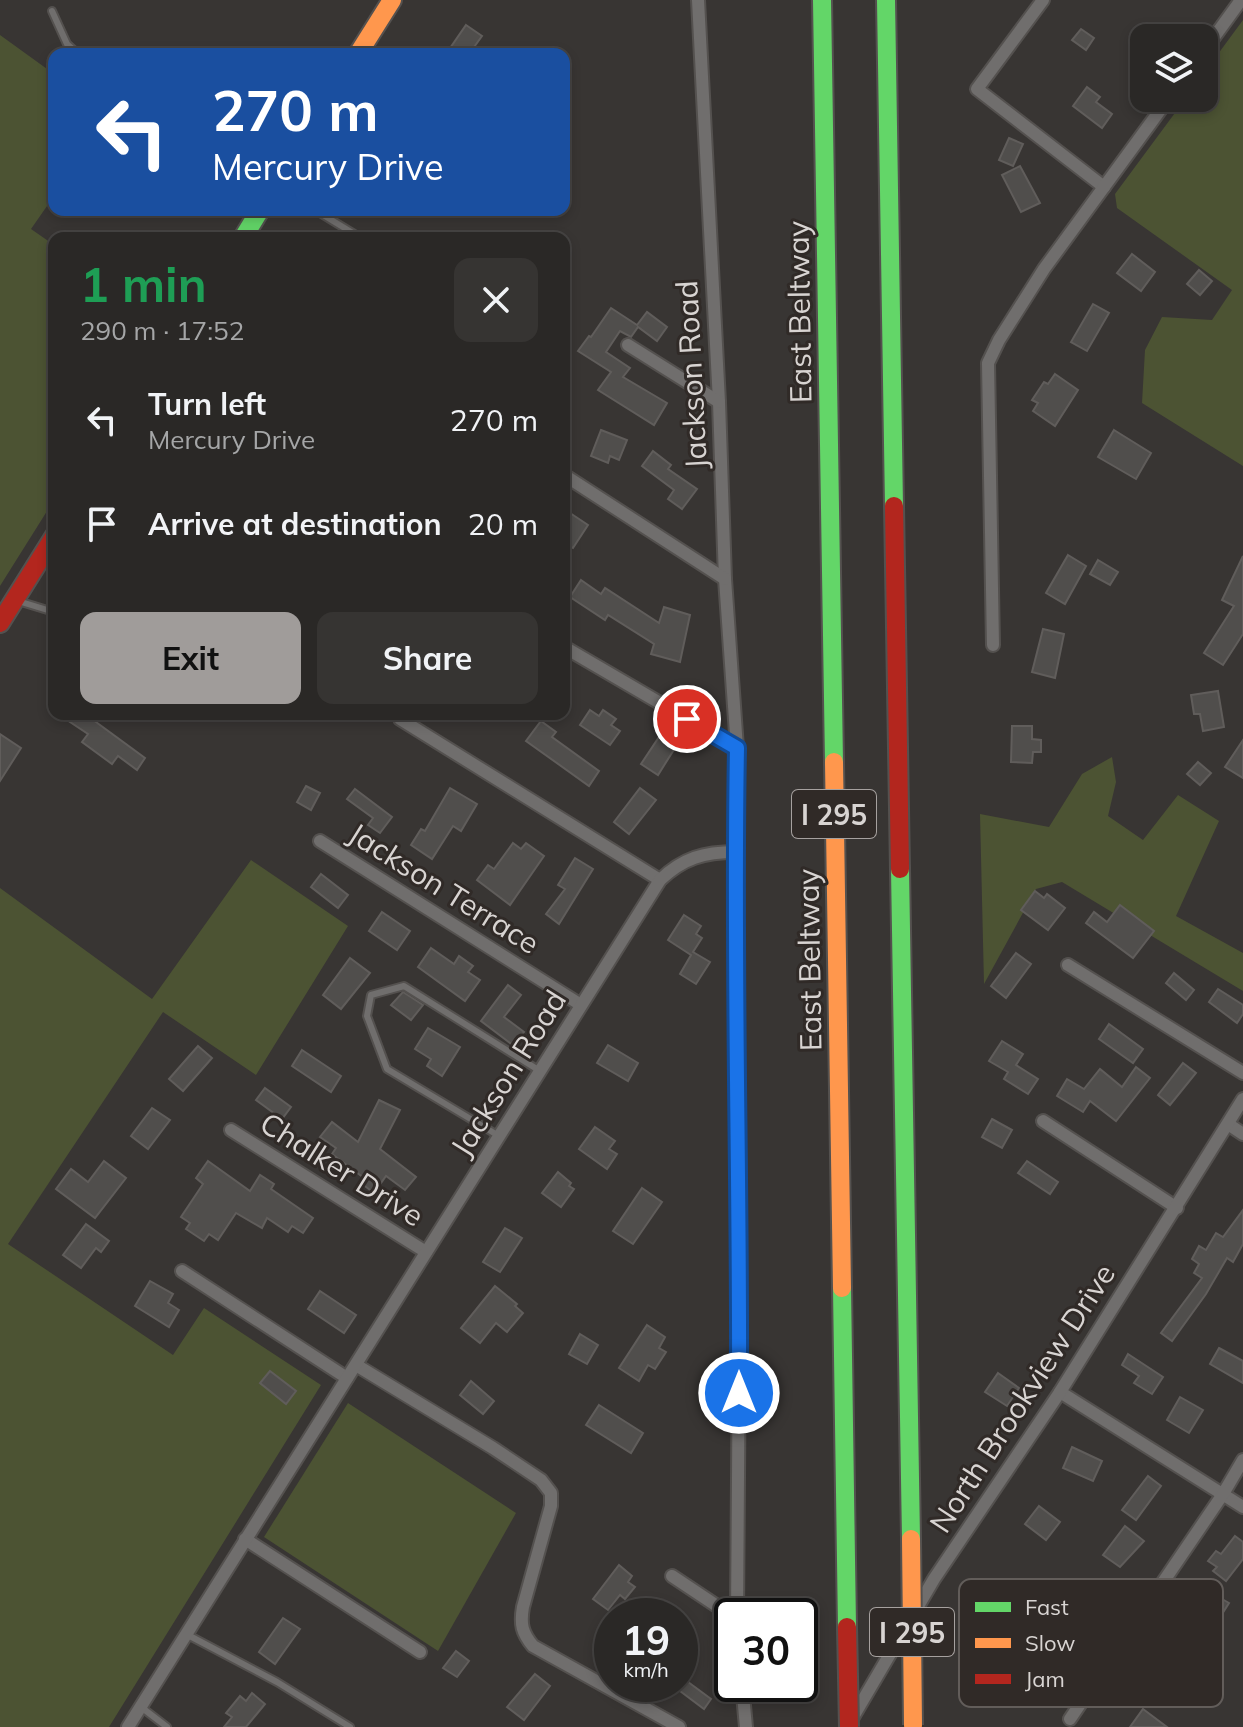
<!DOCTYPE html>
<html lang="en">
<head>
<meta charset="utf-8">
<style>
  body { margin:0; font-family:Mulish,sans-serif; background:#363432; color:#f1f3f6; height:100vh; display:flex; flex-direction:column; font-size:30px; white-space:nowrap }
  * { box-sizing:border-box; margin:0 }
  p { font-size:26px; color:#a5a6a7 }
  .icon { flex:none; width:44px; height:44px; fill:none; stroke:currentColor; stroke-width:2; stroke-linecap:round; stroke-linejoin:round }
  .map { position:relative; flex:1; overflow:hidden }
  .side { position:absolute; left:48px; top:232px; width:522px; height:488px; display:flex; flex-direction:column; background:#2a2826; border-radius:16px; box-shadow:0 4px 12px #0003,0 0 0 2px #464443 }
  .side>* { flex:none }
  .hud { position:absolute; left:48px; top:48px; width:522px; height:168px; border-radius:16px; box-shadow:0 4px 12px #0003,0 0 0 2px #464443; background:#1a4fa0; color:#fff; overflow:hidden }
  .fabs { position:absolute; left:1130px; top:24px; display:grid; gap:16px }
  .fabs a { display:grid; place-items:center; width:88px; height:88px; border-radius:16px; background:#2a2826; box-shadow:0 4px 12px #0003,0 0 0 2px #464443; font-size:40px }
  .speed { position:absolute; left:594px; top:1598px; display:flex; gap:16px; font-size:40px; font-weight:700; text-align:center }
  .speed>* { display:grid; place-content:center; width:104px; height:104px; border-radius:50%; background:#2a2826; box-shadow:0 4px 12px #0003,0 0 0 2px #464443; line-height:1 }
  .speed small { font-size:20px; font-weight:400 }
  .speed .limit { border:4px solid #111; border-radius:12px; background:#fff; color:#111 }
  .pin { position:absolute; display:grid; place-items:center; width:68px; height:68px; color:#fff; margin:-34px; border:4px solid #fff; border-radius:50%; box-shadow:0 2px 8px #0007 }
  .me { position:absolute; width:88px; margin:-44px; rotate:0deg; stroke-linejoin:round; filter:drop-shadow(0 0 6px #0008) }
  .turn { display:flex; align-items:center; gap:28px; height:168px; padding:0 32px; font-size:36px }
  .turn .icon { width:104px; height:104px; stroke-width:2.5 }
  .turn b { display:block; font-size:56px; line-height:68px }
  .round { display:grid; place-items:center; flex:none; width:84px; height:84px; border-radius:16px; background:#363432 }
  .overview { display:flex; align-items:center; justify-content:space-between; height:136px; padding:0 32px }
  h1 { font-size:48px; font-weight:700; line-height:60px; color:#1e9e55 }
  .primary-button { display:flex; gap:16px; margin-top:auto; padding:16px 32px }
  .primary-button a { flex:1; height:92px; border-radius:16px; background:#a09c9a; color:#111; font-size:32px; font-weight:700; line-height:92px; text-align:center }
  .primary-button a+a { background:#363432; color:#f1f3f6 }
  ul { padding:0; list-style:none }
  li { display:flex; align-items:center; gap:24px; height:104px; padding:0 32px }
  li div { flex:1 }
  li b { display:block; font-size:30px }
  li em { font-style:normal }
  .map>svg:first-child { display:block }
</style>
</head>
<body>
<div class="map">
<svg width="1243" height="1727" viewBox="0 0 1243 1727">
  <rect width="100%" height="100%" fill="#383533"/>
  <g fill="#4c5333">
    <path d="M1243,20V466L1142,403L1145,350L1162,317L1212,320L1232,290L1117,208L1115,194L1186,98H1204V73Z"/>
    <path d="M0,35L54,74V196L31,229L54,245V500L0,586Z"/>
    <path d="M1112,757L1116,782L1108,816L1143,840L1178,795L1219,821L1176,916L1243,953V991L1062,882L1036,889L984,984L980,814L1049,827L1082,774Z"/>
    <path d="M251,860L348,926L256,1075L163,1012L8,1244L173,1355L204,1308L321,1385L109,1727H0V888L152,999Z"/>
    <path d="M348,1403L516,1513L438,1651L264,1537Z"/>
  </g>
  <g fill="#504e4c" stroke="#605d5b" stroke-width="2">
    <path d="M466,25L482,36L469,54H446Z"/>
    <path d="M1081,29L1094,38L1086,50L1072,40Z"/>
    <path d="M1087,87L1100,97L1096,102L1112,114L1102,128L1073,106Z"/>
    <path d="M1009,138L1023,144L1013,166L999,160Z"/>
    <path d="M1020,166L1040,203L1021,212L1002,175Z"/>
    <path d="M1132,254L1155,272L1141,291L1117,273Z"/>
    <path d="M1199,270L1212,281L1200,295L1187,284Z"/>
    <path d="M1093,304L1109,313L1087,351L1071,342Z"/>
    <path d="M611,308L637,325L647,312L667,327L657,341L638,327L631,337L620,331L606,352L630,368L623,377L667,403L654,425L598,390L611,372L578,351L589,336L591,337Z"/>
    <path d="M1055,374L1078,390L1055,426L1033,411L1038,403L1032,400L1044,382L1048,384Z"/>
    <path d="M601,430L627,440L619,460L610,456L608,463L591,456Z"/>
    <path d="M1114,430L1151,453L1136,479L1098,457Z"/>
    <path d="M653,451L671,465L668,469L697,489L682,509L668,499L674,490L642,466Z"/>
    <path d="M564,509L588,525L573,548L564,543Z"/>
    <path d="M1068,555L1086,566L1065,604L1046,593Z"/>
    <path d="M1243,556V634L1223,665L1204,653L1234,606L1222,600Z"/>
    <path d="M1098,560L1118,572L1110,585L1090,574Z"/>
    <path d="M581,580L601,594L605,588L659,623L664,607L690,615L680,662L651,654L654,644L608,615L605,620L570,597Z"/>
    <path d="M1043,629L1064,634L1055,678L1032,672Z"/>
    <path d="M1218,691L1224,727L1203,731L1200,714H1194L1191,695Z"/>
    <path d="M590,710L599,716L603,710L616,719L611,725L620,731L610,745L580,725Z"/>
    <path d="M58,714H85L145,758L137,770L118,756L112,764L82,742L88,734Z"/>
    <path d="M541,721L556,732L552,737L599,771L589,786L526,741Z"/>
    <path d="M1012,726H1032V739L1041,740V752H1033L1032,763L1011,762Z"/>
    <path d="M0,734L21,748L0,781Z"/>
    <path d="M659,737L675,748L658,775L641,764Z"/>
    <path d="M1243,740V778L1225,767Z"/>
    <path d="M1198,762L1211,773L1200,785L1187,774Z"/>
    <path d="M306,786L320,793L311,810L297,802Z"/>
    <path d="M450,788L477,804L461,831L453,826L432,859L411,845L421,829L425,831Z"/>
    <path d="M640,788L656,800L629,834L614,822Z"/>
    <path d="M355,789L392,817L380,833L368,825L373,818L347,799Z"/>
    <path d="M513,843L521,849L526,843L544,856L510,905L477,880L488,865L494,869Z"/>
    <path d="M575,858L593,869L559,924L546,914L565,889L558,885Z"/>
    <path d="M321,874L348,895L338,908L311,887Z"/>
    <path d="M1035,891L1044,898L1047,894L1065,908L1048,930L1021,910Z"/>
    <path d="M1120,905L1154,931L1133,958L1086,923L1094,912L1107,922Z"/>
    <path d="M382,912L410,931L397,950L369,931Z"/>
    <path d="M684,915L701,926L696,934L702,938L693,952L710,962L696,984L680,974L691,955L668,940Z"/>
    <path d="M431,948L454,964L459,956L473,966L468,972L480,980L465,1001L418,967Z"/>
    <path d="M1016,953L1031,964L1006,998L991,986Z"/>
    <path d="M350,958L370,973L341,1009L323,995Z"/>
    <path d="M1174,973L1194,990L1186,1000L1166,983Z"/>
    <path d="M508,985L521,995L504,1017L524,1032L514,1046L481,1021Z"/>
    <path d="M1218,989L1243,1005V1014L1237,1023L1209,1002Z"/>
    <path d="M403,992L423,1005L411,1020L391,1005Z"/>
    <path d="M1109,1024L1143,1049L1133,1063L1099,1039Z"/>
    <path d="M428,1028L460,1047L442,1076L427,1066L431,1059L415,1049Z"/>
    <path d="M1002,1041L1023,1054L1016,1065L1038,1079L1028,1094L1004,1079L1008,1072L989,1061Z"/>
    <path d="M608,1045L638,1063L628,1081L597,1063Z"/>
    <path d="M198,1046L212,1058L183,1091L169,1079Z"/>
    <path d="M302,1050L341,1076L331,1092L292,1066Z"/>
    <path d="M1183,1063L1196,1073L1170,1105L1158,1095Z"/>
    <path d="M1136,1067L1150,1078L1116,1121L1090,1101L1083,1112L1057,1096L1067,1079L1084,1089L1100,1069L1122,1087Z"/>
    <path d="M265,1088L291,1107L282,1119L256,1100Z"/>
    <path d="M379,1100L400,1110L380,1149L416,1177L405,1190L386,1176L374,1193L361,1183L364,1178L332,1154L336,1148L320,1137L332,1122L358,1142Z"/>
    <path d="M152,1108L170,1120L148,1149L131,1136Z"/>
    <path d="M992,1119L1012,1130L1002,1148L982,1137Z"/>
    <path d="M595,1127L615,1141L609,1149L617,1154L607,1169L579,1149Z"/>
    <path d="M104,1161L126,1178L95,1218L56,1189L71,1169L88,1182Z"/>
    <path d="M208,1161L250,1191L260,1175L274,1184L271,1189L313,1218L303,1233L292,1226L288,1232L267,1218L262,1228L236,1213L218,1240L209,1234L204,1241L186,1229L190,1223L181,1217L203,1184L196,1178Z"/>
    <path d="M1027,1161L1058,1182L1050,1194L1018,1173Z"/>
    <path d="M558,1172L571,1183L569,1186L574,1189L561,1207L542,1193Z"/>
    <path d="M642,1188L662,1202L633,1244L613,1231Z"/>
    <path d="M1243,1210V1244L1233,1262L1227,1258L1206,1294L1172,1341L1161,1333L1202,1278L1194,1273L1199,1264L1192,1259L1199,1246L1206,1250L1216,1233L1223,1237Z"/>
    <path d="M86,1224L109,1241L101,1252L96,1248L81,1268L63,1255Z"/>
    <path d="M505,1228L522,1238L500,1272L483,1262Z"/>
    <path d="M150,1281L173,1294L168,1303L179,1310L169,1327L135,1306Z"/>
    <path d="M495,1286L517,1304L515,1306L523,1313L507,1332L496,1323L480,1343L461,1328Z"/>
    <path d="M320,1291L356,1315L344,1333L308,1309Z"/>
    <path d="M647,1325L665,1337L659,1348L666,1352L655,1369L648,1365L639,1381L619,1368Z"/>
    <path d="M580,1334L598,1345L587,1364L569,1354Z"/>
    <path d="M1219,1348L1243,1361V1383L1210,1364Z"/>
    <path d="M1128,1354L1163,1377L1152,1394L1134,1383L1139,1376L1122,1365Z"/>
    <path d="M270,1371L296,1391L286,1404L260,1383Z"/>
    <path d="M998,1373L1019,1388L1007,1406L985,1392Z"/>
    <path d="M471,1381L494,1401L483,1414L460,1395Z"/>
    <path d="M1180,1397L1203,1410L1189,1433L1167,1420Z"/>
    <path d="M599,1405L643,1433L631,1453L586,1425Z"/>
    <path d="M1072,1447L1102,1461L1093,1481L1063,1468Z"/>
    <path d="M1148,1476L1161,1486L1136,1520L1122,1510Z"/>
    <path d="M1039,1506L1060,1522L1046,1540L1025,1524Z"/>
    <path d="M1125,1526L1144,1541L1120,1567L1103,1555Z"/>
    <path d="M1235,1536L1243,1542V1559L1226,1581L1213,1571L1217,1567L1208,1561L1216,1551L1221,1554Z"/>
    <path d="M619,1565L632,1576L628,1582L635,1587L625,1599L620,1595L608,1610L593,1599Z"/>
    <path d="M1215,1595L1229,1603L1219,1619L1206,1611Z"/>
    <path d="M283,1618L300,1629L275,1664L259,1652Z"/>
    <path d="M456,1651L469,1661L457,1677L443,1668Z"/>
    <path d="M535,1674L550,1686L524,1720L507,1707Z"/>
    <path d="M680,1676L711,1699L704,1709L680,1691Z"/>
    <path d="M252,1693L265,1704L246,1727H224L232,1717L226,1713L240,1696L246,1701Z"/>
    <path d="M1143,1709L1167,1727H1130Z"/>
  </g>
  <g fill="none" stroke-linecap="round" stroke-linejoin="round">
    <g stroke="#54514f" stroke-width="10">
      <g id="lane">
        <path d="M52,11L67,44L78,54"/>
        <path d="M315,210L361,238"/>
        <path d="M18,601L54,612"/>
        <path d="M499,1136L387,1069L367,1016L371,995L404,986L540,1071"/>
        <path d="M186,1634L277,1682L350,1727"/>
        <path d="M141,1707L167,1727"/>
      </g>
    </g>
    <g stroke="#54514f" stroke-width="16">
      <g id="street">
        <path d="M698,0L719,402L725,579L737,748L735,940L740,1202L737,1616"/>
        <path d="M1043,0L977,89L1104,187"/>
        <path d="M1204,51L1241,0"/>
        <path d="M628,345L719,402"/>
        <path d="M564,475L725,579"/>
        <path d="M993,645L988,363L999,340L1044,269L1169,98"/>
        <path d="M564,647L737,748"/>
        <path d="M400,719L660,880"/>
        <path d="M320,841L581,1005"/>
        <path d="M1068,965L1243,1073"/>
        <path d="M1043,1121L1177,1208"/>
        <path d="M1228,1124L1243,1134"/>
        <path d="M231,1130L426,1252"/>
        <path d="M182,1271L347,1378"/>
        <path d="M356,1365L493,1448L541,1480L551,1493V1506L523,1607C520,1624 522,1633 533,1646L679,1727"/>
        <path d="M1060,1392L1243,1507"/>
        <path d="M245,1539L420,1652"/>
        <path d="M672,1576L732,1616"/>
        <path d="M742,1684L746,1727"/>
        <path d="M853,1717L934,1579L1060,1392L1243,1099"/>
        <path d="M1070,1719L1223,1494L1243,1460"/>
        <path d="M128,1727L660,880C683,858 704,852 736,852"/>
      </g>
    </g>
    <g stroke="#54514f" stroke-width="22">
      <g id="fast">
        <path d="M822,0L834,762"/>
        <path d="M886,0L894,506"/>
        <path d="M243,238L260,210"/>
        <path d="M900,869L911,1539"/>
        <path d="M842,1288L847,1627"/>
      </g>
    </g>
    <g stroke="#54514f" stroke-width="22">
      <g id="slow">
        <path d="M358,54L392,0"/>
        <path d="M834,762L842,1288"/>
      </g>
    </g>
    <g stroke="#54514f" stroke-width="22">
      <g id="jam">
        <path d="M894,506L900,869"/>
        <path d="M0,623L54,537"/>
      </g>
    </g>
    <use href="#lane" stroke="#706e6d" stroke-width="6"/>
    <use href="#street" stroke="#706e6d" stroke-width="12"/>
    <use href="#fast" stroke="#63d668" stroke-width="18"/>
    <use href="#slow" stroke="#ff974d" stroke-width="18"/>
    <use href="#jam" stroke="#b3261e" stroke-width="18"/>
    <g stroke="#54514f" stroke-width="22" stroke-linecap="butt">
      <path id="slow-bridge" d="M911,1539L913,1725"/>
    </g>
    <g stroke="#54514f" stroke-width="22" stroke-linecap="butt">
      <path id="jam-bridge" d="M847,1627L849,1727"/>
    </g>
    <use href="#slow-bridge" stroke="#ff974d" stroke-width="18"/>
    <use href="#jam-bridge" stroke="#b3261e" stroke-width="18"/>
  </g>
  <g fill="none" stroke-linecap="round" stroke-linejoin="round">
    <g stroke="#114b97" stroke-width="20">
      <path id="route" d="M687,719L737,748C733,963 740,1178 739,1393"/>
    </g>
    <use href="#route" stroke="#1a73e8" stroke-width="14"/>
  </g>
  <g text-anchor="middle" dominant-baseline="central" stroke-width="6" stroke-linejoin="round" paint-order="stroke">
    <g fill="#302a27" stroke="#a6a19f" stroke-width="2">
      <rect x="792" y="790" width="84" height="48" rx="6"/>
      <rect x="870" y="1608" width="84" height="48" rx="6"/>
    </g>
    <g font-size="28" font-weight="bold" fill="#d8d4d2">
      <text x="834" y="814">I 295</text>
      <text x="912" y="1632">I 295</text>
    </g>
    <g font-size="30" fill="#d8d4d2" stroke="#302a27">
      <text transform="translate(799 312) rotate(-91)">East Beltway</text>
      <text transform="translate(691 375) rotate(-93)">Jackson Road</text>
      <text transform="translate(444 888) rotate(32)">Jackson Terrace</text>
      <text transform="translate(809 960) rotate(-91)">East Beltway</text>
      <text transform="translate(508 1073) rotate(-58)">Jackson Road</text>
      <text transform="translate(342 1169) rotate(32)">Chalker Drive</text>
      <text transform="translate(1022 1398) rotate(-57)">North Brookview Drive</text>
    </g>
  </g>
  <rect x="959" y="1579" width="264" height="128" rx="12" fill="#302a27" stroke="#625d5a" stroke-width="2"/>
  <rect x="975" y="1602" width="36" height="10" fill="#63d668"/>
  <rect x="975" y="1638" width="36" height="10" fill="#ff974d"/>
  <rect x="975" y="1674" width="36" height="10" fill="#b3261e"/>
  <g font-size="22" fill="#d8d4d2">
    <text x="1025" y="1615">Fast</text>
    <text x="1025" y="1651">Slow</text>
    <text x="1025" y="1687">Jam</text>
  </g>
</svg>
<div class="fabs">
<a><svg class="icon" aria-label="layers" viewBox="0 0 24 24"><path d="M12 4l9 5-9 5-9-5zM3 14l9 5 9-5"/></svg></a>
</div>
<div class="speed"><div>19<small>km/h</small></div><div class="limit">30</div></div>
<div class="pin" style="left:687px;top:719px;background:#d93025"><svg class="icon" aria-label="arrive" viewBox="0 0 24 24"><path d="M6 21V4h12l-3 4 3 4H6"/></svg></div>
<svg class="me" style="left:739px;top:1393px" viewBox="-20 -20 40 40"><circle r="17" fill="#1a73e8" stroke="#fff" stroke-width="3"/><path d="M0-11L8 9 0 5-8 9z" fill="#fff"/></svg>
<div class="hud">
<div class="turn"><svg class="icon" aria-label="left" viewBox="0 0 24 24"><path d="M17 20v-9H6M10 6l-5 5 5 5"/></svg><div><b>270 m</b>Mercury Drive</div></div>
</div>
<section class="side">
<div class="overview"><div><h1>1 min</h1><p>290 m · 17:52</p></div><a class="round"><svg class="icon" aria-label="close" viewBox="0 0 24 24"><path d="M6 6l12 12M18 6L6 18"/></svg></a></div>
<ul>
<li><svg class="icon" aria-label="left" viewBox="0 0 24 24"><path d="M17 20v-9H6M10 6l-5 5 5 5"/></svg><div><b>Turn left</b><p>Mercury Drive</p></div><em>270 m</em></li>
<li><svg class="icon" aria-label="arrive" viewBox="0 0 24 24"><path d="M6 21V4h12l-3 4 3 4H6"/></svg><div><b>Arrive at destination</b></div><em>20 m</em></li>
</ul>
<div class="primary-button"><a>Exit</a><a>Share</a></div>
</section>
</div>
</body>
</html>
